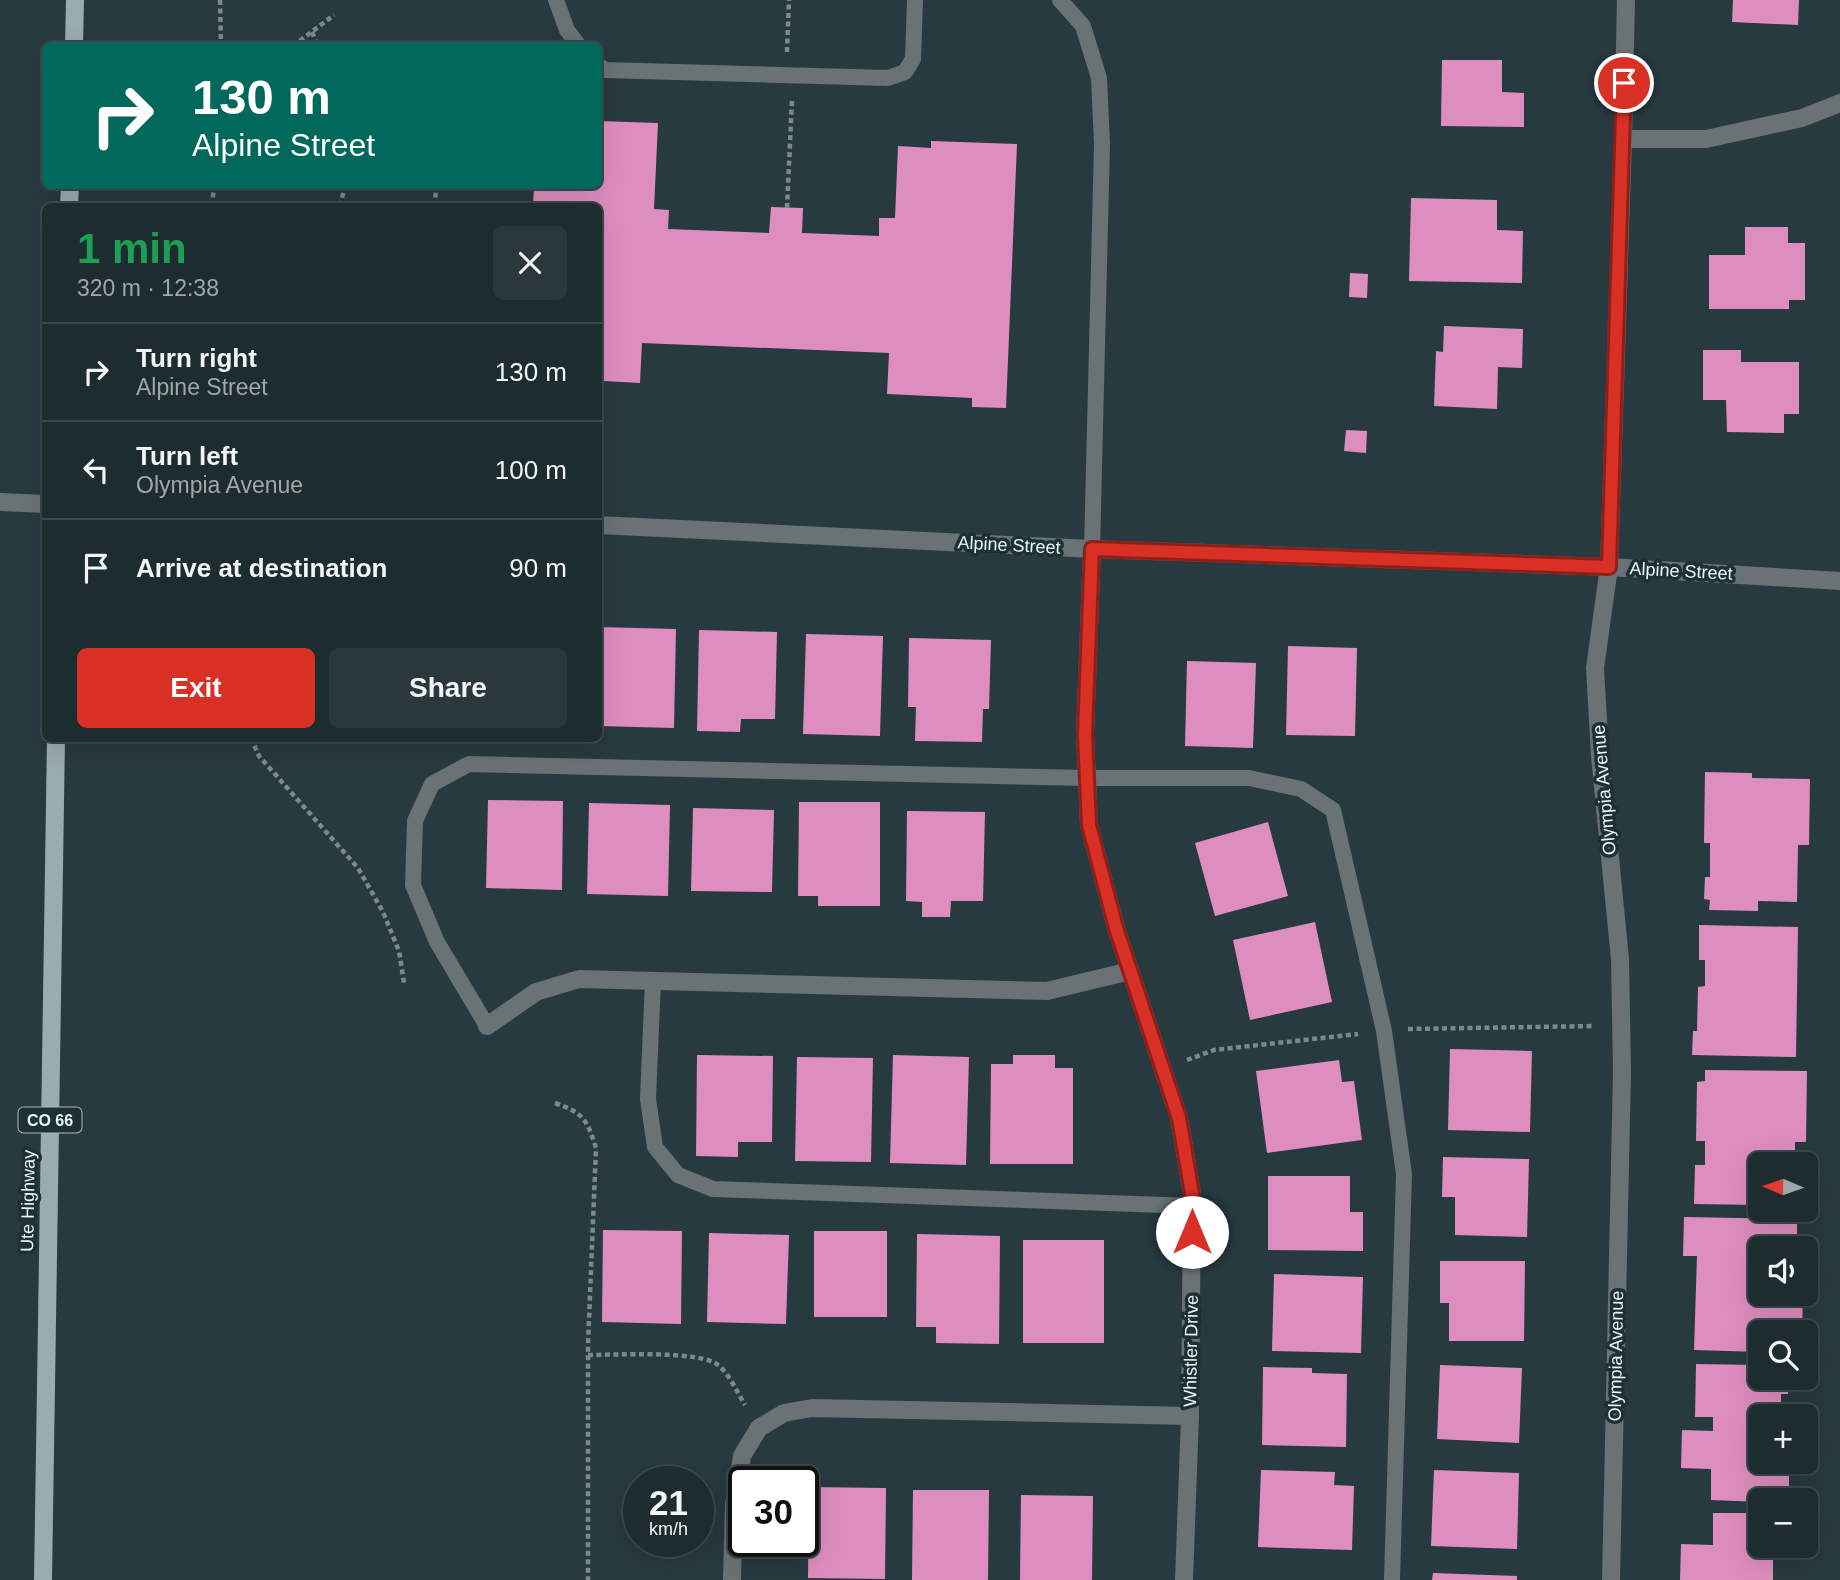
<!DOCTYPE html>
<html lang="en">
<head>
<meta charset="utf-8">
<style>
  body { margin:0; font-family:Arial,sans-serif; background:#2a383b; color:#f1f3f6; height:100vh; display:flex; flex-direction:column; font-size:26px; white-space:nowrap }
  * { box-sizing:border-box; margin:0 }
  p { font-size:23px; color:#a0a7aa }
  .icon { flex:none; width:38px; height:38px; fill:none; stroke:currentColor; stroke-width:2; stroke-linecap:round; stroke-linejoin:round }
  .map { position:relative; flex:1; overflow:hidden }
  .panel { position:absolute; left:42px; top:203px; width:560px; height:539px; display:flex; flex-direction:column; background:#1d2c2f; border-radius:10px; box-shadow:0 7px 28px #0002,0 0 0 2px #3b484b }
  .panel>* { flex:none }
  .top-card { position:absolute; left:42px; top:42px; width:560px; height:147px; border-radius:10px; box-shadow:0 7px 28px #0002,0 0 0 2px #3b484b; background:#00695c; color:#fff; overflow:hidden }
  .needle { width:46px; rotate:272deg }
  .fabs { position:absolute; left:1748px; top:1152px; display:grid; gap:14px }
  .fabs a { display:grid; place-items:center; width:70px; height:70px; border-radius:10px; background:#1d2c2f; box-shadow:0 7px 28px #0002,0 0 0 2px #3b484b; font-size:35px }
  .speed { position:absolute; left:623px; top:1466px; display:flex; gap:14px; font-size:35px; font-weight:700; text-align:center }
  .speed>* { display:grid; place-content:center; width:91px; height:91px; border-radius:50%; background:#1d2c2f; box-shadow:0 7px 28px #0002,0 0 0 2px #3b484b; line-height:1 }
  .speed small { font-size:18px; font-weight:400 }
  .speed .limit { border:4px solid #111; border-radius:10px; background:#fff; color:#111 }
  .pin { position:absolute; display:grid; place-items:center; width:60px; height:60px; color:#fff; margin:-30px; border:4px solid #fff; border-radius:50%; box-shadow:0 2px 7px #0007 }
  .me { position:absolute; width:77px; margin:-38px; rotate:0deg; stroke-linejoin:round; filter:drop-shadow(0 0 5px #0008) }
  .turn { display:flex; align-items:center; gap:24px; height:147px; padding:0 35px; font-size:32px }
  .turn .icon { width:91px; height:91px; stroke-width:2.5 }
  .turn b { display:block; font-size:49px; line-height:60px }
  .round { display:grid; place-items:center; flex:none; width:74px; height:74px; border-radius:10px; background:#2a383b }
  .head { display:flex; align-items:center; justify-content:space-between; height:119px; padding:0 35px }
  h1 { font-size:42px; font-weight:800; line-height:52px; color:#1e9e55 }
  .action { display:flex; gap:14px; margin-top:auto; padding:14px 35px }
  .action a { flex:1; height:80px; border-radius:10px; background:#d93025; color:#fff; font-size:28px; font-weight:800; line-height:80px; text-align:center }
  .action a+a { background:#2a383b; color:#f1f3f6 }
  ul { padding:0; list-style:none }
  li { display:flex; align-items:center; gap:21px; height:98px; padding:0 35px; border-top:2px solid #3b484b }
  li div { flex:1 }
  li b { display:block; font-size:26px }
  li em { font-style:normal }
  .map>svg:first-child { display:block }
</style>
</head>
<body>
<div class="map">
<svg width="1840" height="1580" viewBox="0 0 1840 1580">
  <rect width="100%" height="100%" fill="#273a3f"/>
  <g fill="#de8ebe">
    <path d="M1733,0H1799L1798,25L1732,22Z"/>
    <path d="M1442,60H1502V92L1524,93V127L1441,126Z"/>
    <path d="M598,121L658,123L654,209L669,210L668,229L769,233L771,207L803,208L802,233L879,236V218H895L898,146L931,148V141L1017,144L1006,408L972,407V398L887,394L889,353L642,343L640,383L603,381V370L598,369V206H533L534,186H598Z"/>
    <path d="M1411,198L1497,200V230L1523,231L1522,283L1409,281Z"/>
    <path d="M1745,227H1788V243H1805V300H1789V309H1709V255H1745Z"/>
    <path d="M1350,273L1368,274L1367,298L1349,297Z"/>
    <path d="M1444,326L1523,329L1522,368L1498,367L1497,409L1434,406L1436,351L1443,352Z"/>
    <path d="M1703,350H1741V362H1799V414H1784V433L1727,432L1726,400H1703Z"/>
    <path d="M1346,430L1367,431L1366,453L1344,451Z"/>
    <path d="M598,627L676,629L674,728L598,726Z"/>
    <path d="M699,630L777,632L775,719H741L740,732L697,731Z"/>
    <path d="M806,634L883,636L880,736L803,734Z"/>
    <path d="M909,638L991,640L989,709H983L982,742L915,741L916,707H908Z"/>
    <path d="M1288,646L1357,648L1355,736L1286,735Z"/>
    <path d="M1187,661L1256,663L1253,748L1185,746Z"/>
    <path d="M1705,772L1752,773V778L1810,779L1809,845H1798L1797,902L1758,901V911L1709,910L1710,900L1704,899L1705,877H1710V843H1704Z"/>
    <path d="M488,800L563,801L562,890L486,888Z"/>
    <path d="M799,802H880V906H818V896H798Z"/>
    <path d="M589,803L670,805L668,896L587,894Z"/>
    <path d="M693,808L774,810L772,892L691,891Z"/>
    <path d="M907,811L985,812L983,901H951L950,917H922V902L906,901Z"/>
    <path d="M1268,822L1288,896L1215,916L1195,843Z"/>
    <path d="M1315,922L1332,1002L1250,1020L1233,940Z"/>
    <path d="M1699,925L1798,927L1796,1057L1692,1055L1693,1031H1697L1698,987L1705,986V960H1699Z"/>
    <path d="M1450,1049L1532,1051L1530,1132L1448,1130Z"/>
    <path d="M697,1055L773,1056L772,1142H738V1157L696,1156Z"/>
    <path d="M893,1055L969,1057L966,1165L890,1163Z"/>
    <path d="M1013,1055H1055V1068H1073V1164H990L991,1064H1013Z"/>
    <path d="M797,1057L873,1058L871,1162L795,1161Z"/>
    <path d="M1339,1060L1342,1082L1354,1081L1362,1140L1267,1153L1256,1071Z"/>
    <path d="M1705,1070L1807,1071L1806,1142H1795V1164H1760V1205L1694,1204L1695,1165H1705V1141H1696L1697,1082L1705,1081Z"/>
    <path d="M1443,1157L1529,1159L1527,1237L1455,1235V1197H1442Z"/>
    <path d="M1268,1176H1350V1212H1363V1251L1268,1250Z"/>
    <path d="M1684,1217L1797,1219V1236H1804L1803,1248H1760V1293H1803L1802,1332H1760V1352L1694,1350L1697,1256H1683Z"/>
    <path d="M603,1230L682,1231L681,1324L602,1322Z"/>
    <rect x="814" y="1231" width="73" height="86"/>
    <path d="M709,1233L789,1235L786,1324L707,1322Z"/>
    <path d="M917,1234L1000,1236L999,1344L936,1343V1327H916Z"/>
    <rect x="1023" y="1240" width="81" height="103"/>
    <path d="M1440,1261H1525L1524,1341H1449V1303H1440Z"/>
    <path d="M1274,1274L1363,1277L1361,1353L1272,1351Z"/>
    <path d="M1696,1364L1760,1365V1377H1789L1788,1394H1781V1416H1760V1461H1779V1475H1789V1500H1760V1502L1711,1500V1469L1681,1468L1682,1430L1713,1431V1417H1695Z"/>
    <path d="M1440,1365L1522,1368L1519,1443L1437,1439Z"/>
    <path d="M1263,1367L1312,1368V1373L1347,1374L1346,1447L1262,1445Z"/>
    <path d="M1261,1470L1335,1472L1334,1485L1354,1486L1352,1550L1258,1547Z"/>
    <path d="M1434,1470L1519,1473L1517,1549L1431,1546Z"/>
    <path d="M809,1487L886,1488L885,1579L808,1578Z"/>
    <path d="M913,1490H989L988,1580H912Z"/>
    <path d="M1021,1495L1093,1496L1092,1580H1020Z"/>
    <path d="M1713,1513H1760V1545H1773V1580H1680L1681,1544L1713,1545Z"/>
    <path d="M1433,1573L1517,1576V1580H1432Z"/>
  </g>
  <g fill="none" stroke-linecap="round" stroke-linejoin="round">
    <g stroke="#7a8a8e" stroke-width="4.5" stroke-dasharray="5 3.5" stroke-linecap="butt">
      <path d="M220,0L221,46"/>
      <path d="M312,32L318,46"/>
      <path d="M293,46L334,15"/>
      <path d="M787,52L789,0"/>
      <path d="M212,206L214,186"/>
      <path d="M340,206L345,186"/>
      <path d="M435,206L436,186"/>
      <path d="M787,208L792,100"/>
      <path d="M251,738L259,756L358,868L383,912L399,951L404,983"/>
      <path d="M1408,1029L1595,1026"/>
      <path d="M1187,1060L1214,1050L1358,1034"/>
      <path d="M555,1103C584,1113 587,1120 596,1148L588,1344V1580"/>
      <path d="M588,1355C614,1355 700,1350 718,1365C730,1375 737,1392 745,1405"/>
    </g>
    <g stroke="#697274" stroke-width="16">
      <path d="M556,0L567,30L579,46"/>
      <path d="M1060,0L1083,26L1099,78L1102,144L1092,549"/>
      <path d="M598,65L605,70L888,78L905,72L913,59L915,0"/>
      <path d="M653,981L648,1099L655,1147L678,1175L713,1189L1192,1206"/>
      <path d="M487,1026L437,942L413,885L415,821L432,784L469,764L1087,778H1249L1301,789L1333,810L1384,1031L1404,1174L1392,1580"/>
    </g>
    <g stroke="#697274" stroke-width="18">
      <path d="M1623,139H1706L1802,118L1840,103"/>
      <path d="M1092,549L1085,734L1089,825L1116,928L1179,1118L1192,1193L1190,1416L1184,1580"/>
      <path d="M1609,567L1595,668L1600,756L1620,959L1622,1072L1611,1580"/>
      <path d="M487,1026L536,992L579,979L1047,991L1130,971"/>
      <path d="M732,1580L734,1505L742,1456L759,1428L784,1413L812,1408L1190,1416"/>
    </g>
    <g stroke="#697274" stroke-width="18">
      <path d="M0,502L46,504"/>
      <path d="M598,525L1092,549L1609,567L1840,581"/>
      <path d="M1609,567L1623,139L1626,0"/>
    </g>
    <g stroke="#99acb1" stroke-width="18">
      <path d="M74,46L75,0"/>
      <path d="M69,206L70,186"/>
      <path d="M43,1580L56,738"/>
    </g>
  </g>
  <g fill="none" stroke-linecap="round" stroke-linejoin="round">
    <g stroke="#8d1f18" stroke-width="18">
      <path id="route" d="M1192,1232V1193L1179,1118L1116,928L1089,825L1085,734L1092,549L1609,567L1624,83"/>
    </g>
    <use href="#route" stroke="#d93025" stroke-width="12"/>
  </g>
  <g text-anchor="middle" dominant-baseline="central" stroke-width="7" stroke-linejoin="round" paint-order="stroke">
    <rect fill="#1d3034" stroke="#acbbbe" stroke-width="2" x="18.5" y="1107.5" width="63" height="25" rx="5"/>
    <g font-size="16" font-weight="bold" fill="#eaf6f9">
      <text x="50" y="1120">CO 66</text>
    </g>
    <g font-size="18" fill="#eaf6f9" stroke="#1d3034">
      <text transform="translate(1009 545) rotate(3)">Alpine Street</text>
      <text transform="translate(1681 571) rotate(3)">Alpine Street</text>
      <text transform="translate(1604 790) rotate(-95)">Olympia Avenue</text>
      <text transform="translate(28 1201) rotate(-89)">Ute Highway</text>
      <text transform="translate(1191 1351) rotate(-89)">Whistler Drive</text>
      <text transform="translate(1616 1356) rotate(-89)">Olympia Avenue</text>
    </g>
  </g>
</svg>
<div class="fabs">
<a><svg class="needle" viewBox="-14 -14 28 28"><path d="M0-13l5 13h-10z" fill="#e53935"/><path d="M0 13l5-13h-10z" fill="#a0a7aa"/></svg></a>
<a><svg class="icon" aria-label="sound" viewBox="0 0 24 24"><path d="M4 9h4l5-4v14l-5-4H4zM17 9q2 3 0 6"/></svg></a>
<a><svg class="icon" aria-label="search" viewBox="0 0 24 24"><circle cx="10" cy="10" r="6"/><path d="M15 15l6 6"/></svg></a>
<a>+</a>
<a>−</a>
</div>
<div class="speed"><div>21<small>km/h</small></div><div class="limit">30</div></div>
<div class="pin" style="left:1624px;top:83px;background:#d93025"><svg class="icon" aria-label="arrive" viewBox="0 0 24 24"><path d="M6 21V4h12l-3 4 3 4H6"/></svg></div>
<svg class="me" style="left:1192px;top:1232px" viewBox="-20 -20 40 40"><circle r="19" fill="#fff"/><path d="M0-13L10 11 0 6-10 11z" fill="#d93025"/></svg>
<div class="top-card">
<div class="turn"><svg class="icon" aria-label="right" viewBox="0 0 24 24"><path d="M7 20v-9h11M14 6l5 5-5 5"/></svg><div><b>130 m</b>Alpine Street</div></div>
</div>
<section class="panel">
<div class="head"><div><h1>1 min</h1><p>320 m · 12:38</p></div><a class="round"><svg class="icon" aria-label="close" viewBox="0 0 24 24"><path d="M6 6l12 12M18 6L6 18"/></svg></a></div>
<ul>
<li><svg class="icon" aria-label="right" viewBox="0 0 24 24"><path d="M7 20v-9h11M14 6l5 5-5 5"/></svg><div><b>Turn right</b><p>Alpine Street</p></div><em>130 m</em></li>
<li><svg class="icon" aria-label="left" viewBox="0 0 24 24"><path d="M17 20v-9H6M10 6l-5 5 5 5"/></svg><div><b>Turn left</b><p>Olympia Avenue</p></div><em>100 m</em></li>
<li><svg class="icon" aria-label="arrive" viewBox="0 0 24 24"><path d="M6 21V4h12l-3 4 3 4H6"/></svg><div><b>Arrive at destination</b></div><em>90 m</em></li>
</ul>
<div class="action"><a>Exit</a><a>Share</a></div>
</section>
</div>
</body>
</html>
